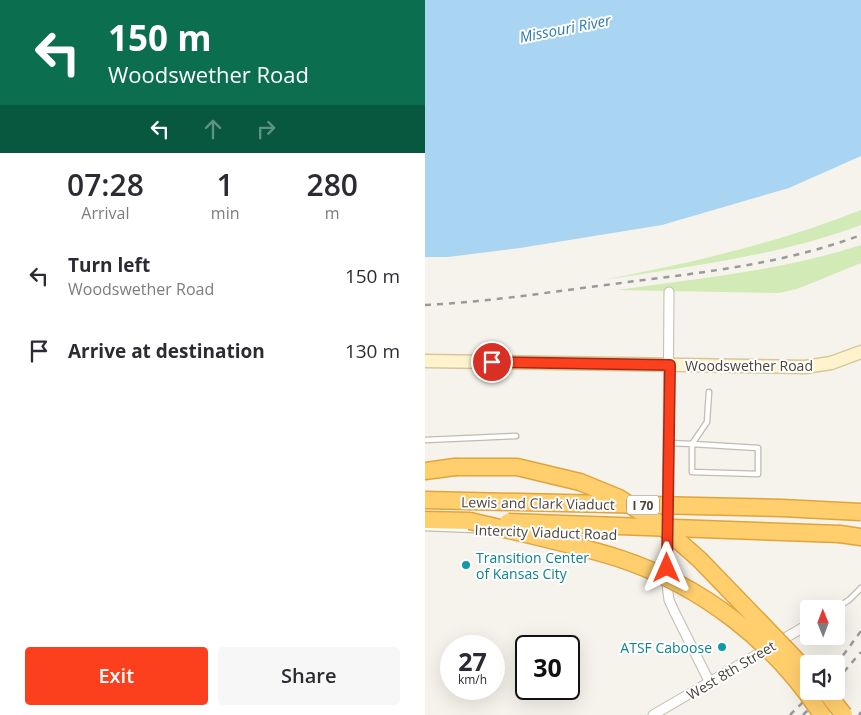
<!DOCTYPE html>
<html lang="en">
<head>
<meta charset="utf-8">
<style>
  body { margin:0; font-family:"Open Sans",sans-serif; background:#f7f7f7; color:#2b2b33; height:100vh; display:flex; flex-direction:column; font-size:19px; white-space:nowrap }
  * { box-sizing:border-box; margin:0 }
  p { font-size:16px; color:#7c7c81 }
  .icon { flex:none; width:28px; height:28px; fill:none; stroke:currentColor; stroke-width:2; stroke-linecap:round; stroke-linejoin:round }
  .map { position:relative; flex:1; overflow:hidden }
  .details { display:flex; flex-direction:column; background:#fff; width:425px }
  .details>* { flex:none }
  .banner { background:#0b6e4f; color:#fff; overflow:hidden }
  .needle { width:32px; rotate:359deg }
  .tools { position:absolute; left:375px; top:600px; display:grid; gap:10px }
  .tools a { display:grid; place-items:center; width:45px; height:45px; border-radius:5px; background:#fff; box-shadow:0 5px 20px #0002; font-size:25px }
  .speed { position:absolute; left:15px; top:635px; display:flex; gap:10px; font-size:25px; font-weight:700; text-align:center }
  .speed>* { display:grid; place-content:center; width:65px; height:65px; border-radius:50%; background:#fff; box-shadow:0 5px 20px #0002; line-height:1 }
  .speed small { font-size:12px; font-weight:400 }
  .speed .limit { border:2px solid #111; border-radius:8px; background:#fff; color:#111 }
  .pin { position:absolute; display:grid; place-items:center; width:42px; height:42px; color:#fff; margin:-21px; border:2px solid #fff; border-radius:50%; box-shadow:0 1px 5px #0007 }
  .me { position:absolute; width:55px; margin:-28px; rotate:0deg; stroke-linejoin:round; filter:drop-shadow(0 0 4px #0008) }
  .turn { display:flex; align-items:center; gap:18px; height:105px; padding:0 25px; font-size:22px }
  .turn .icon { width:65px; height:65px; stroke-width:2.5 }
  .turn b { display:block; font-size:35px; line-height:42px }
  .lanes { display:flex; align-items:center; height:48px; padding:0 25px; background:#0003; justify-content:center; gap:25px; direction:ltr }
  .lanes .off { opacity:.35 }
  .eta { display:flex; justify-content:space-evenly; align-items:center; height:85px; text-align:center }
  .eta b { font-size:30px; font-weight:600; line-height:35px }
  .primary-button { display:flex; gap:10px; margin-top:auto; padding:10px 25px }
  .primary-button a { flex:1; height:58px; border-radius:5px; background:#fc3f1d; color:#fff; font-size:20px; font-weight:600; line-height:58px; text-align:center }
  .primary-button a+a { background:#f7f7f7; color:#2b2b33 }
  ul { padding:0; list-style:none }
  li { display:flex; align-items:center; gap:15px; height:75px; padding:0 25px }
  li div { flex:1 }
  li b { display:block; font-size:19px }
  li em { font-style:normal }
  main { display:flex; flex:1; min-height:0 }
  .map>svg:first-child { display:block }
</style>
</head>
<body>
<main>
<section class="details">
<div class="banner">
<div class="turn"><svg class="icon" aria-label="left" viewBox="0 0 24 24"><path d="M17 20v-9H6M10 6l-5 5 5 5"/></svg><div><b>150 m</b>Woodswether Road</div></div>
<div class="lanes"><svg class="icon" aria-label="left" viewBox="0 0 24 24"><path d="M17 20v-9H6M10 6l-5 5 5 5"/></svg><svg class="icon off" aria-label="ahead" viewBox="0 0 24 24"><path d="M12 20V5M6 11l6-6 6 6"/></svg><svg class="icon off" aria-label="right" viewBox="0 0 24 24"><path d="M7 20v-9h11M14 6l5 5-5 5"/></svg></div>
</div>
<div class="eta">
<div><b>07:28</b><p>Arrival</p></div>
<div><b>1</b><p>min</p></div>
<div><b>280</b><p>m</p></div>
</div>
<ul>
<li><svg class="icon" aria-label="left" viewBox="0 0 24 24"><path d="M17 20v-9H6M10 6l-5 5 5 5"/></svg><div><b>Turn left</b><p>Woodswether Road</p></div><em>150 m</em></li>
<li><svg class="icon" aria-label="arrive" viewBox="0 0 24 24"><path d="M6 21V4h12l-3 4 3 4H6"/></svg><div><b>Arrive at destination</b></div><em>130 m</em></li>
</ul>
<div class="primary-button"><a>Exit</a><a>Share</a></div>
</section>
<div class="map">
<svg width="436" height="715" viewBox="0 0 436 715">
  <rect width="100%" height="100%" fill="#f6f3ec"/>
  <g fill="#d2eab5">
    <path d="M436,210V225C353,256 265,266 178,280C266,263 353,243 436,210Z"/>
    <path d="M436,245V263L372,289L353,293L192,290C274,278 357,271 436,245Z"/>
  </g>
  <path fill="#a9d4f2" d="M0,0H436V156L364,188L237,225L95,248L23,257H0Z"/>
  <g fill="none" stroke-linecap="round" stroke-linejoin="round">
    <g stroke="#c2bbae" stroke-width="7">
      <g id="lane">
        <path d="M0,440L91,436"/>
        <path d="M244,443L267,444V472L333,474V448L267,444L282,422L284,392"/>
        <path d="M0,528L51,530"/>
        <path d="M124,532L179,534"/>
        <path d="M409,609L424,600L436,588"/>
      </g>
    </g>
    <g stroke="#c2bbae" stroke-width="11">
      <g id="street">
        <path d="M244,292L242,585L244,600L249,611L285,683"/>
        <path d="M228,715L384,624"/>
      </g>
    </g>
    <g stroke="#d6c79b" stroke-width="15">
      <path id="secondary" d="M0,361L380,367L406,363L436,352"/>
    </g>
    <g stroke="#e0a43c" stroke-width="19">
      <g id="highway">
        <path d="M0,471L30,467"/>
        <path d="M0,520L45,521"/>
        <path d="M415,534L436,537"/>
      </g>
    </g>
    <use href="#lane" stroke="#fff" stroke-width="4.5"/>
    <use href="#street" stroke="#fff" stroke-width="9"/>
    <use href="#secondary" stroke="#fff3cd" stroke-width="12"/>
    <use href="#highway" stroke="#ffcf6e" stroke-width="16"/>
    <g stroke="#9a9a9a" stroke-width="2.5" stroke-dasharray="6 6" stroke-linecap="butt">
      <path d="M0,305C63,302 125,292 188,284C272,273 356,265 436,235"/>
      <path d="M411,665L436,631"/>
      <path d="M411,681L436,652"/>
      <path d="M365,715L389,691"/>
      <path d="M378,715L402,691"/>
      <path d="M434,715L436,712"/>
    </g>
    <g stroke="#e0a43c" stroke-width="19" stroke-linecap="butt">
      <g id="highway-bridge">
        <path d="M30,467H92L155,482L194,498L232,522L275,560L384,673"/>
        <path d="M0,500L357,508L436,512"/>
        <path d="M45,521C95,533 145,543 193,558C276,585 350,642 397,715"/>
        <path d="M83,522L415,534"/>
        <path d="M400,691L419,715"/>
      </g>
    </g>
    <use href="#highway-bridge" stroke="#ffcf6e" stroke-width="16"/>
  </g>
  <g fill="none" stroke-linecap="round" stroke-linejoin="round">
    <g stroke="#a42913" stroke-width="12">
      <path id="route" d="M67,362L245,365L242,568"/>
    </g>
    <use href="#route" stroke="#fc3f1d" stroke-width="9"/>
  </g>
  <g fill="#0f9aa8" stroke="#fff" stroke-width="2">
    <circle cx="41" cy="565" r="5"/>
    <circle cx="297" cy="647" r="5"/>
  </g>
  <g text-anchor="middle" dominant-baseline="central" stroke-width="4" stroke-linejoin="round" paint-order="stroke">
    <rect fill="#fff" stroke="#817c74" stroke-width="1" x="202" y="495.5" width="32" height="19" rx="4"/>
    <g font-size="12" font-weight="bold" fill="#4b4439">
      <text x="218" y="505">I 70</text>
    </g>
    <g font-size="14" fill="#4b4439" stroke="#fff">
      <text x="324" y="365">Woodswether Road</text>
      <text transform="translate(113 503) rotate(1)">Lewis and Clark Viaduct</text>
      <text transform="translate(121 532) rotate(2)">Intercity Viaduct Road</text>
      <text transform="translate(306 670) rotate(-31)">West 8th Street</text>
    </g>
    <g font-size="14" fill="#0d838f" stroke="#fff" text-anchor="start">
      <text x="51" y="557">Transition Center<tspan x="51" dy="16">of Kansas City</tspan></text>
      <text x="287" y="647" text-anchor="end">ATSF Caboose</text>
    </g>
    <g font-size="15" font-style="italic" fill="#2e7ab2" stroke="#fff">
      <text transform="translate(140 28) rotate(-11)">Missouri River</text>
    </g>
  </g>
</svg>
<div class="tools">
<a><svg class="needle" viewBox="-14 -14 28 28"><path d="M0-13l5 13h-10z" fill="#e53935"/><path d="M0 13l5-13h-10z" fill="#7c7c81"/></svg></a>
<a><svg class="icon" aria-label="sound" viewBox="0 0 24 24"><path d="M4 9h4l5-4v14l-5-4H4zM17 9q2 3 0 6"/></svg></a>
</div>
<div class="speed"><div>27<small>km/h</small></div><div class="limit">30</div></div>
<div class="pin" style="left:67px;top:362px;background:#d93025"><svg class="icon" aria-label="arrive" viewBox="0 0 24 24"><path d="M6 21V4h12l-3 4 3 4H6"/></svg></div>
<svg class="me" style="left:242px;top:568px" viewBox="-20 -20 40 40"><path d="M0-17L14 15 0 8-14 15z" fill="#fc3f1d" stroke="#fff" stroke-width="4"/></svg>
</div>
</main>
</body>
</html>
